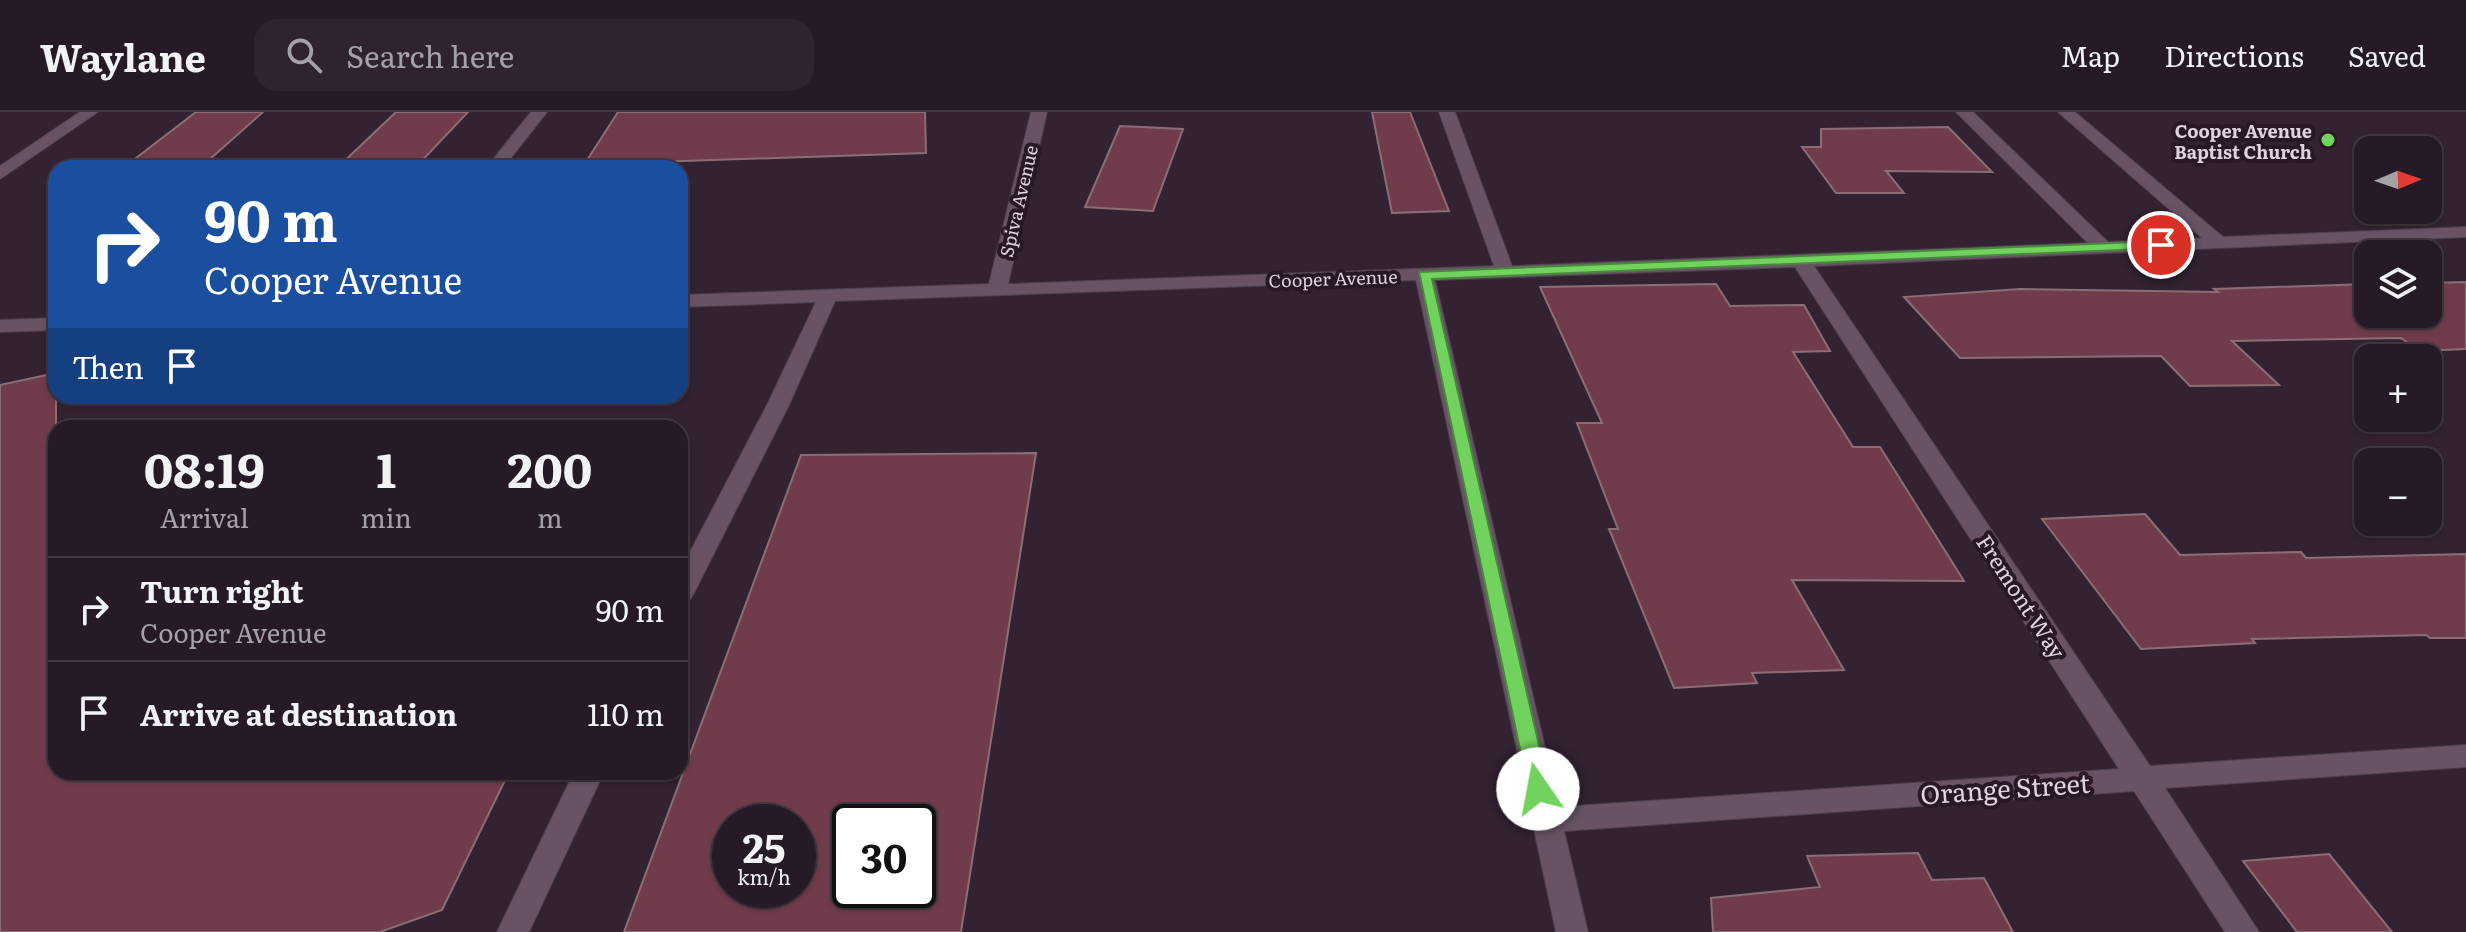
<!DOCTYPE html>
<html lang="en">
<head>
<meta charset="utf-8">
<style>
  body { margin:0; font-family:Literata,serif; background:#2e232e; color:#f1f3f6; height:100vh; display:flex; flex-direction:column; font-size:30px; white-space:nowrap }
  * { box-sizing:border-box; margin:0 }
  p { font-size:26px; color:#a4a1a7 }
  .icon { flex:none; width:44px; height:44px; fill:none; stroke:currentColor; stroke-width:2; stroke-linecap:round; stroke-linejoin:round }
  .map { position:relative; flex:1; overflow:hidden }
  .side { position:absolute; left:48px; top:308px; width:640px; height:360px; display:flex; flex-direction:column; background:#261a26; border-radius:24px; box-shadow:0 2px 6px #0004,0 0 0 2px #423843 }
  .side>* { flex:none }
  .guide { position:absolute; left:48px; top:48px; width:640px; height:244px; border-radius:24px; box-shadow:0 2px 6px #0004,0 0 0 2px #423843; background:#1a4fa0; color:#fff; overflow:hidden }
  .needle { width:52px; rotate:88deg }
  .buttons { position:absolute; left:2354px; top:24px; display:grid; gap:16px }
  .buttons a { display:grid; place-items:center; width:88px; height:88px; border-radius:16px; background:#261a26; box-shadow:0 2px 6px #0004,0 0 0 2px #423843; font-size:40px }
  .speed { position:absolute; left:712px; top:692px; display:flex; gap:16px; font-size:40px; font-weight:700; text-align:center }
  .speed>* { display:grid; place-content:center; width:104px; height:104px; border-radius:50%; background:#261a26; box-shadow:0 2px 6px #0004,0 0 0 2px #423843; line-height:1 }
  .speed small { font-size:20px; font-weight:400 }
  .speed .limit { border:4px solid #111; border-radius:12px; background:#fff; color:#111 }
  .pin { position:absolute; display:grid; place-items:center; width:68px; height:68px; color:#fff; margin:-34px; border:4px solid #fff; border-radius:50%; box-shadow:0 2px 8px #0007 }
  .me { position:absolute; width:88px; margin:-44px; rotate:348deg; stroke-linejoin:round; filter:drop-shadow(0 0 6px #0008) }
  .turn { display:flex; align-items:center; gap:28px; height:168px; padding:0 24px; font-size:36px }
  .turn .icon { width:104px; height:104px; stroke-width:2.5 }
  .turn b { display:block; font-size:56px; line-height:68px }
  .then { display:flex; align-items:center; height:76px; padding:0 24px; background:#0003; gap:16px; font-size:30px }
  .eta { display:flex; justify-content:space-evenly; align-items:center; height:136px; text-align:center }
  .eta b { font-size:48px; font-weight:700; line-height:56px }
  ul { padding:0; list-style:none }
  li { display:flex; align-items:center; gap:24px; height:104px; padding:0 24px; border-top:2px solid #423843 }
  li div { flex:1 }
  li b { display:block; font-size:30px }
  li em { font-style:normal }
  header { display:flex; align-items:center; gap:48px; box-sizing:border-box; height:112px; padding:0 40px; background:#261a26; border-bottom:2px solid #423843 }
  header strong { font-size:38px }
  nav { display:flex; gap:44px; margin-inline-start:auto; font-size:28px }
  .search { width:560px; height:72px; background:#2e232e; display:flex; align-items:center; gap:20px; box-sizing:border-box; padding:0 28px; border-radius:24px; color:#a4a1a7; font-size:30px }
  .map>svg:first-child { display:block }
</style>
</head>
<body>
<header>
<strong>Waylane</strong>
<div class="search"><svg class="icon" aria-label="search" viewBox="0 0 24 24"><circle cx="10" cy="10" r="6"/><path d="M15 15l6 6"/></svg>Search here</div>
<nav><a>Map</a><a>Directions</a><a>Saved</a></nav>
</header>
<div class="map">
<svg width="2466" height="820" viewBox="0 0 2466 820">
  <rect width="100%" height="100%" fill="#322232"/>
  <g fill="#703c4b" stroke="#8a6e74" stroke-width="2" fill-rule="evenodd">
    <path d="M196,0H263L200,56H123Z"/>
    <path d="M396,0H468L415,56H337Z"/>
    <path d="M618,0H925L926,41L654,50L650,56H582Z"/>
    <path d="M1372,0H1410L1449,99L1392,101Z"/>
    <path d="M1120,14L1183,17L1153,99L1085,95Z"/>
    <path d="M1948,15L1992,60L1886,59L1904,81H1836L1802,35H1821V17Z"/>
    <path d="M2466,170V237L2419,239L2401,226L2232,229L2279,273L2190,274L2161,244L1960,246L1904,185L2020,177L2218,180L2214,177L2368,172V202H2428V171Z"/>
    <path d="M1716,172L1730,194L1804,193L1830,239L1793,240L1853,335H1880L1964,469L1792,468L1844,558L1752,561L1757,571L1674,576L1609,417H1618L1577,311H1602L1540,175Z"/>
    <path d="M56,261V660H509L442,798L380,820H0V273Z"/>
    <path d="M1036,341L961,820H624L801,343ZM730,710H798V778H730ZM850,710H918V778H850Z"/>
    <path d="M2145,402L2180,443L2301,440L2306,446L2466,442V526H2430L2426,523L2252,527L2255,531L2141,537L2042,407Z"/>
    <path d="M1918,741L1932,768L1984,766L2013,820H1713L1711,786L1820,775L1807,744Z"/>
    <path d="M2329,742L2392,820H2297L2243,749Z"/>
  </g>
  <g fill="none" stroke-linecap="round" stroke-linejoin="round">
    <g stroke="#4d3f4c" stroke-width="2">
      <g id="minor">
        <path d="M80,0H98L0,67V54Z"/>
        <path d="M531,0H547L503,56H486Z"/>
        <path d="M1031,0H1047L1008,172L1494,154L1439,0H1455L1512,154L2088,131L1956,0H1973L2108,130L2202,126L2058,0H2075L2223,125L2466,115V125L1814,154L2150,654L2466,633V655L2165,676L2259,820H2225L2134,679L1564,719L1588,820H1556L1416,168L835,189L789,293L693,483L689,489L680,492V459L767,293L816,190L680,195V183L989,172ZM1795,155L2119,657L1559,695L1435,168Z"/>
        <path d="M56,206V218L0,220V208Z"/>
        <path d="M574,660H604L529,820H497Z"/>
      </g>
    </g>
    <use href="#minor" fill="#675365" fill-rule="evenodd"/>
  </g>
  <path fill="#71d25e" stroke="#49883d" stroke-width="2" d="M2161,129L2166,130V136L1432,167L1549,677L1546,684H1530L1419,160Z"/>
  <circle fill="#71d25e" stroke="#281828" stroke-width="3" cx="2328" cy="28" r="8"/>
  <g text-anchor="middle" dominant-baseline="central" stroke-width="8" stroke-linejoin="round" paint-order="stroke">
    <g font-size="18" font-weight="bold" fill="#dfd4de" stroke="#281828" text-anchor="end">
      <text x="2312" y="18">Cooper Avenue<tspan x="2312" dy="21">Baptist Church</tspan></text>
    </g>
    <g font-size="18" fill="#dfd4de" stroke="#281828">
      <text transform="translate(1018 89) rotate(-77)">Spiva Avenue</text>
      <text transform="translate(1333 166) rotate(-2)">Cooper Avenue</text>
    </g>
    <g font-size="22" fill="#dfd4de" stroke="#281828">
      <text transform="translate(2022 484) rotate(57)">Fremont Way</text>
    </g>
    <g font-size="26" fill="#dfd4de" stroke="#281828">
      <text transform="translate(2005 675) rotate(-4)">Orange Street</text>
    </g>
  </g>
</svg>
<div class="buttons">
<a><svg class="needle" viewBox="-14 -14 28 28"><path d="M0-13l5 13h-10z" fill="#e53935"/><path d="M0 13l5-13h-10z" fill="#a4a1a7"/></svg></a>
<a><svg class="icon" aria-label="layers" viewBox="0 0 24 24"><path d="M12 4l9 5-9 5-9-5zM3 14l9 5 9-5"/></svg></a>
<a>+</a>
<a>−</a>
</div>
<div class="speed"><div>25<small>km/h</small></div><div class="limit">30</div></div>
<div class="pin" style="left:2161px;top:133px;background:#d93025"><svg class="icon" aria-label="arrive" viewBox="0 0 24 24"><path d="M6 21V4h12l-3 4 3 4H6"/></svg></div>
<svg class="me" style="left:1538px;top:677px" viewBox="-20 -20 40 40"><circle r="19" fill="#fff"/><path d="M0-13L10 11 0 6-10 11z" fill="#71d25e"/></svg>
<div class="guide">
<div class="turn"><svg class="icon" aria-label="right" viewBox="0 0 24 24"><path d="M7 20v-9h11M14 6l5 5-5 5"/></svg><div><b>90 m</b>Cooper Avenue</div></div>
<div class="then">Then<svg class="icon" aria-label="arrive" viewBox="0 0 24 24"><path d="M6 21V4h12l-3 4 3 4H6"/></svg></div>
</div>
<section class="side">
<div class="eta">
<div><b>08:19</b><p>Arrival</p></div>
<div><b>1</b><p>min</p></div>
<div><b>200</b><p>m</p></div>
</div>
<ul>
<li><svg class="icon" aria-label="right" viewBox="0 0 24 24"><path d="M7 20v-9h11M14 6l5 5-5 5"/></svg><div><b>Turn right</b><p>Cooper Avenue</p></div><em>90 m</em></li>
<li><svg class="icon" aria-label="arrive" viewBox="0 0 24 24"><path d="M6 21V4h12l-3 4 3 4H6"/></svg><div><b>Arrive at destination</b></div><em>110 m</em></li>
</ul>
</section>
</div>
</body>
</html>
